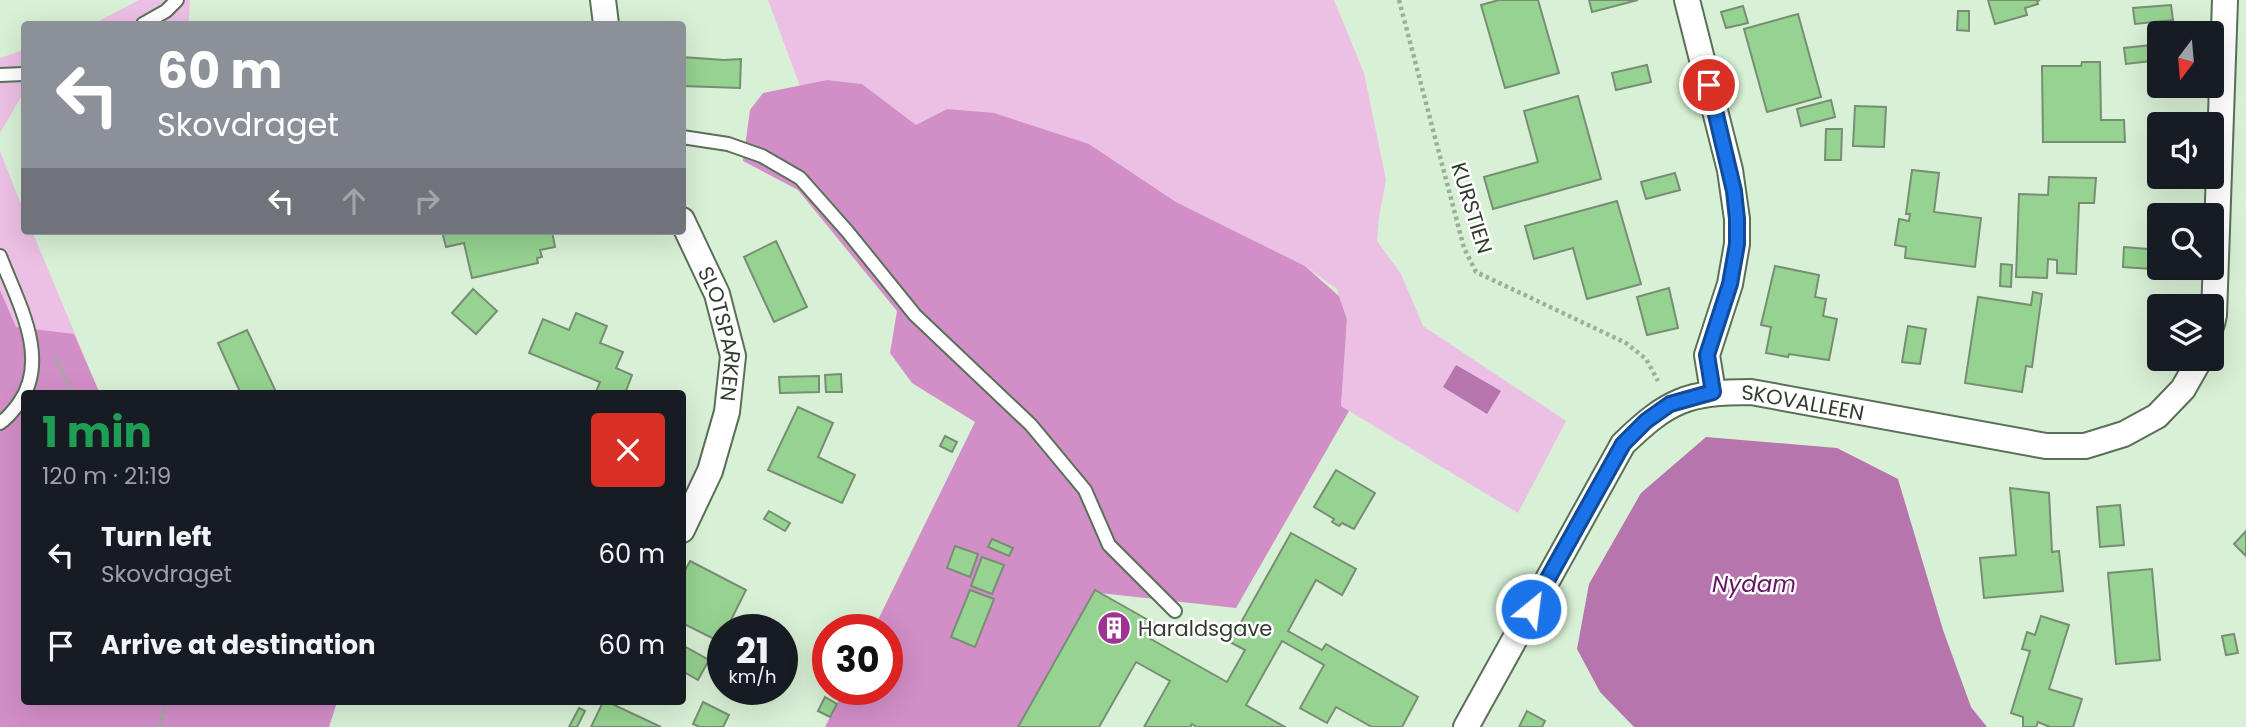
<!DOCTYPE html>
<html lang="en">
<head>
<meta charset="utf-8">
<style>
  body { margin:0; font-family:Poppins,sans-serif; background:#20242c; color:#f1f3f6; height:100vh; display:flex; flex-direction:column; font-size:26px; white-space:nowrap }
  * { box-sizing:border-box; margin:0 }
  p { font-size:23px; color:#9ea1a6 }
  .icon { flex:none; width:38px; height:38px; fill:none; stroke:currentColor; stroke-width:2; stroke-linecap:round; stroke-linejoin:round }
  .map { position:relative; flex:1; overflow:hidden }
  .panel { position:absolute; left:21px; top:390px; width:665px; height:315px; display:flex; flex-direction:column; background:#171b24; border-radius:7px; box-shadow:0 7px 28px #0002 }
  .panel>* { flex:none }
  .banner { position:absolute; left:21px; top:21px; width:665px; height:214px; border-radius:7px; box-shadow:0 7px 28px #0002; background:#8c9099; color:#fff; overflow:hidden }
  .needle { width:46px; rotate:196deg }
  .controls { position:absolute; left:2147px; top:21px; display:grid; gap:14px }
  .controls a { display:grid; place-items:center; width:77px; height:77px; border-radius:7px; background:#171b24; box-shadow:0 7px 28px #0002; font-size:35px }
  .speed { position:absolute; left:707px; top:614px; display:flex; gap:14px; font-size:35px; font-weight:700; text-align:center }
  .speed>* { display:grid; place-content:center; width:91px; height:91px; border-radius:50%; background:#171b24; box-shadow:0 7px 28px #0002; line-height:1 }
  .speed small { font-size:18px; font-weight:400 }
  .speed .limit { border:10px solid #d22; background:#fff; color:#111 }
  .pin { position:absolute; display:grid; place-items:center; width:60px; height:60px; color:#fff; margin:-30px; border:4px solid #fff; border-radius:50%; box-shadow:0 2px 7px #0007 }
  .me { position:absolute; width:77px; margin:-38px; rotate:29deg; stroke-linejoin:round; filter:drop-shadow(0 0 5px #0008) }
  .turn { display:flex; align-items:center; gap:24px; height:147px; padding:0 21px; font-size:32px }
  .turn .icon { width:91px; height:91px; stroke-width:2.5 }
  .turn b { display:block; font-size:49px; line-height:60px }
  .lanes { display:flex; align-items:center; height:66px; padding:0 21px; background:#0003; justify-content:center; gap:35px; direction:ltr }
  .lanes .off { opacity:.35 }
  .round { display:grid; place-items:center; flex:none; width:74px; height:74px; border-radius:7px; background:#20242c }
  .headline { display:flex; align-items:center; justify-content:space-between; height:119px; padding:0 21px }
  h1 { font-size:42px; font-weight:700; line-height:52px; color:#1e9e55 }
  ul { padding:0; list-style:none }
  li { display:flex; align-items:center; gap:21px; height:91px; padding:0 21px }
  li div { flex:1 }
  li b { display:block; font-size:26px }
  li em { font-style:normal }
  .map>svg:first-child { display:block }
</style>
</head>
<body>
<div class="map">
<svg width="2246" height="727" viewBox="0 0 2246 727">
  <rect width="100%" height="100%" fill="#d8f0d5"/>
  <g fill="#ecbfe4">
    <path d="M139,0H190L189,21L182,24H93Z"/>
    <path d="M768,0H1334L1364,73L1386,180L1379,217L1377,241L1401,274L1423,326L1566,421L1518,513L1341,406L1347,319L1337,289L1305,266L1176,202L1089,144L947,109L916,125L862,84L827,80L800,86Z"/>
    <path d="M24,50V92L0,133V58Z"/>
    <path d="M0,151L24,212V231H32L100,394H24V702H337L329,727H0Z"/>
  </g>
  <g fill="#d28ec7">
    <path d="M827,80L862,84L916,125L947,109L994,113L1089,144L1176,202L1305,266L1339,296L1347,319L1341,406L1349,411L1236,608L1100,593L1019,727H825L844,690H887V630H873L975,422L912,383L890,353L897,311L798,190L743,161L750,110L763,93Z"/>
    <path d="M0,290L16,327L74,334L100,394H24V702H337L329,727H0Z"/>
  </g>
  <g fill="#b675ad">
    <path d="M1456,365L1501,391L1487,414L1443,387Z"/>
    <path d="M1706,437L1837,448L1898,479L1943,630L1971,707L1987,727H1634L1600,692L1577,649L1589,584L1641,493Z"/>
  </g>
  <g fill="#96d390" stroke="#778e75" stroke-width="2">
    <path d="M1499,0H1538L1559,73L1505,88L1481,5Z"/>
    <path d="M1589,0H1638L1592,12Z"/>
    <path d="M1988,0H2040L2037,1L2038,4L2025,8L2027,15L1995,24Z"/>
    <path d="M2171,5L2173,20L2135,24L2133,8Z"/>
    <path d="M1743,6L1748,23L1726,28L1721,12Z"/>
    <path d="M1958,11H1969V31L1957,30Z"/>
    <path d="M1798,14L1821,97L1767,112L1744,29Z"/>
    <path d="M2160,44V60L2126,64L2124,48Z"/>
    <path d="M682,57L724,60L741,59L740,88L682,86Z"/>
    <path d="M2082,62H2100L2101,120H2124L2125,142H2043L2042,66H2081Z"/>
    <path d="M1647,65L1651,82L1616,90L1612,73Z"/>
    <path d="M1578,96L1601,179L1493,209L1484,177L1538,162L1524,111Z"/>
    <path d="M1831,100L1835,117L1801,126L1797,109Z"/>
    <path d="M1855,106L1886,107L1884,147L1853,146Z"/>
    <path d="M1826,129H1842L1841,160H1825Z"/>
    <path d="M1912,170L1939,173L1934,212L1981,218L1975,267L1905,258L1906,247L1895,245L1899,219L1909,221L1910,214H1906Z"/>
    <path d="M1675,173L1680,190L1646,199L1641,182Z"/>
    <path d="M2049,177L2096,178L2094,203H2079L2076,274L2057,273V260L2048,259L2047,278L2016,277L2019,194L2048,195Z"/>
    <path d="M1617,201L1641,284L1587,299L1573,248L1534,259L1525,226Z"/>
    <path d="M442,231H552L555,247L540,250L542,257L537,258L538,263L472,278L464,243L446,247Z"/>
    <path d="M776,241L807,307L774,322L744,257Z"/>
    <path d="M2124,247L2160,250V268H2166V270L2123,267Z"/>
    <path d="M2001,264L2012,265L2011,287L2000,286Z"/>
    <path d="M1775,266L1819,275L1815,297L1826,299L1823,316L1837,319L1829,360L1789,354L1788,357L1766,353L1771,327L1761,325Z"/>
    <path d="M1669,288L1678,328L1647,335L1637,297Z"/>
    <path d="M473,289L497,311L476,334L452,313Z"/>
    <path d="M2033,292L2042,294L2032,367L2026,366L2022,392L1965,383L1978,297L2031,305Z"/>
    <path d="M576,313L607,326L600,343L623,352L616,368L632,375L626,391L634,394H595L600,382L529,353L543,319L569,330Z"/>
    <path d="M1908,326L1926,329L1920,364L1902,362Z"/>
    <path d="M247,330L277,394H241L218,343Z"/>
    <path d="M841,374L842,392H826L825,375Z"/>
    <path d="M819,376V392L780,393L779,377Z"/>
    <path d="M798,407L833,423L818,457L855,475L842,503L768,470Z"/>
    <path d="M945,436L957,442L952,452L940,446Z"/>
    <path d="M1336,470L1375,493L1354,529L1342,523L1339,526L1332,522L1334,519L1314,507Z"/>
    <path d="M2010,488L2049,493L2052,552L2059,551L2063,591L1984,598L1980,558L2016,555Z"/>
    <path d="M2120,505L2124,545L2100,547L2097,507Z"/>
    <path d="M769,511L790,523L785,531L764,519Z"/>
    <path d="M2246,531V556L2234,544Z"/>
    <path d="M1291,533L1356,569L1342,595L1316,580L1288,631L1322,650L1326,644L1418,697L1402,727H1372L1336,707L1327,723L1300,708L1324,665L1282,641L1246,705L1285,727H1197L1192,724L1190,727H1144L1170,681L1136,662L1099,727H1018L1095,590L1157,625L1149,638L1227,682L1245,650L1230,642Z"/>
    <path d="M992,539L1013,548L1009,556L988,547Z"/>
    <path d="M955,546L978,554L970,577L947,568Z"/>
    <path d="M982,557L1004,565L992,594L971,586Z"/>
    <path d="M690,561L746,590L726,630H723L720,642L682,623V576Z"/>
    <path d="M2152,569L2160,660L2116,664L2108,573Z"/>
    <path d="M970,590L994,599L975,647L951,637Z"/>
    <path d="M2041,616L2069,625L2049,689L2082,699L2073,727H2050L2038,722L2036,727H2023V717L2011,713L2030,651L2022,649L2027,632L2035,635Z"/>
    <path d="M2234,634L2238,653L2226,655L2222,636Z"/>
    <path d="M682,645L709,660L698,680L682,671Z"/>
    <path d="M825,697L837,704L830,717L818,711Z"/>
    <path d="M603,702H608L661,727H591Z"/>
    <path d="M703,702L729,715L723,727H700L693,724Z"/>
    <path d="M579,708L585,711L577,727H569Z"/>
    <path d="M1527,711L1545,721L1542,727H1519Z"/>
  </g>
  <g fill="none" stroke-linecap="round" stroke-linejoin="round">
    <g stroke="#5a7058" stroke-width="16">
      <g id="lane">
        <path d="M143,24L166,11L177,0"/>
        <path d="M0,75L24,74"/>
        <path d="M682,137L728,144L762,156L800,178L847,231L915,315L1031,425L1085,490L1109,545L1175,611"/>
        <path d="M0,256C17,301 51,358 19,403C13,411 8,418 0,423"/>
      </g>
    </g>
    <g stroke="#5a7058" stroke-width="28">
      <g id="street">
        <path d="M603,0L606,24"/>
        <path d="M1687,0L1730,170L1737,219V244L1730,284L1707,355L1713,392"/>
        <path id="s1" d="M682,220L717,294L733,356L727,412L710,471L682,530"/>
        <path d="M2212,324L2214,315L2225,0"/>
        <path id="s2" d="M1466,727L1623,444C1668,400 1688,392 1751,392L2046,446H2085L2124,434L2157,416L2183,389L2200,359"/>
      </g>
    </g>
    <g stroke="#9caf9a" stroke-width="4.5" stroke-dasharray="3.5 3.5" stroke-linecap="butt">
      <path d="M1399,0L1464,248L1476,272L1626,343L1646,359L1658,381"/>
      <path d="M55,357L73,394"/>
      <path d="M160,727L166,702"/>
    </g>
    <use href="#lane" stroke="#fff" stroke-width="12"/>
    <use href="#street" stroke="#fff" stroke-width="24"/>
  </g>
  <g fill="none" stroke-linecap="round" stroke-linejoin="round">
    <g stroke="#114b97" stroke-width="18">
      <path id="route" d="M1531,609L1623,444L1646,421L1670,404L1713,392L1707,355L1730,284L1737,244V219L1734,191L1709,85"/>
    </g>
    <use href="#route" stroke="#1a73e8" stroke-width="12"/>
  </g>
  <defs>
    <g id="building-disc" transform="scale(1.75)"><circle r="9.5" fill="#9f3394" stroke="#fff"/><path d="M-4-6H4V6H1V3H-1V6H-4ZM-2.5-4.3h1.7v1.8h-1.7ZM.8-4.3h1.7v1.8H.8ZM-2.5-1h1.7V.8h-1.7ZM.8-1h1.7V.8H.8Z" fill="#fff"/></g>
  </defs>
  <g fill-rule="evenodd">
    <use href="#building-disc" x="1114" y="628"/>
  </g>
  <g text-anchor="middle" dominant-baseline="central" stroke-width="5" stroke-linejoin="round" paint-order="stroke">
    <g font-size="21" fill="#333c31" stroke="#fff">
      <text transform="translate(1472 208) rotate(73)">KURSTIEN</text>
      <text stroke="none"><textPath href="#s1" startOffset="122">SLOTSPARKEN</textPath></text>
      <text stroke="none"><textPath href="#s2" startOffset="520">SKOVALLEEN</textPath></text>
    </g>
    <g font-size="21" fill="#333c31" stroke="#fff" text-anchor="start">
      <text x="1138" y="628">Haraldsgave</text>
    </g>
    <g font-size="23" font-style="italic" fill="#66165f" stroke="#fff">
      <text x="1754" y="584">Nydam</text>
    </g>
  </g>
</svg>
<div class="controls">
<a><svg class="needle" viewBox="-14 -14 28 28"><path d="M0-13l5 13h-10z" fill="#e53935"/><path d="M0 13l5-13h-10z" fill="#9ea1a6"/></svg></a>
<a><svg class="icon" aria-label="sound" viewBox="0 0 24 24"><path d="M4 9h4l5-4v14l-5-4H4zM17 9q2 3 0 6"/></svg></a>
<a><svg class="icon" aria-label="search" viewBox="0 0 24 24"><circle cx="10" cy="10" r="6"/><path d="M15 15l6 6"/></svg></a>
<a><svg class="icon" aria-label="layers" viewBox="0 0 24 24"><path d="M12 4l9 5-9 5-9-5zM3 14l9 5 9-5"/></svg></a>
</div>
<div class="speed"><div>21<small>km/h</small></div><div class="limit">30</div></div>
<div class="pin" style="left:1709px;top:85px;background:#d93025"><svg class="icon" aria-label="arrive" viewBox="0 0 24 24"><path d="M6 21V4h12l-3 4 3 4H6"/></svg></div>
<svg class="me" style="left:1531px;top:609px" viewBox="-20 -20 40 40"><circle r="17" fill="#1a73e8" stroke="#fff" stroke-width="3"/><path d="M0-11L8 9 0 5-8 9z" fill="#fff"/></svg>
<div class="banner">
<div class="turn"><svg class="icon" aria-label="left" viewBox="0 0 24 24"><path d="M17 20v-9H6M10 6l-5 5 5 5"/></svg><div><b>60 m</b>Skovdraget</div></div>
<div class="lanes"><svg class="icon" aria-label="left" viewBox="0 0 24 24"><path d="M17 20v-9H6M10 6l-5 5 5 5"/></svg><svg class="icon off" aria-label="ahead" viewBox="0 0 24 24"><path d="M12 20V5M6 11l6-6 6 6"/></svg><svg class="icon off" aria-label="right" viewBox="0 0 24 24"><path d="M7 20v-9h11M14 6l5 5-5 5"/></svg></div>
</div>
<section class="panel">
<div class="headline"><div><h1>1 min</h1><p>120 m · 21:19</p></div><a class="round" style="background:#d93025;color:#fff"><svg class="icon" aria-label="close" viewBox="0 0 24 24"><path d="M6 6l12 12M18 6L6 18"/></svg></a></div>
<ul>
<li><svg class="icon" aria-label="left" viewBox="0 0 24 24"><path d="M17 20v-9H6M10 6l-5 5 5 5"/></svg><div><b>Turn left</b><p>Skovdraget</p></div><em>60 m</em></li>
<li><svg class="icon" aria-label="arrive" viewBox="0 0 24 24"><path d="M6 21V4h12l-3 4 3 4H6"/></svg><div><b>Arrive at destination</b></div><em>60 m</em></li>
</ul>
</section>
</div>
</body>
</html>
